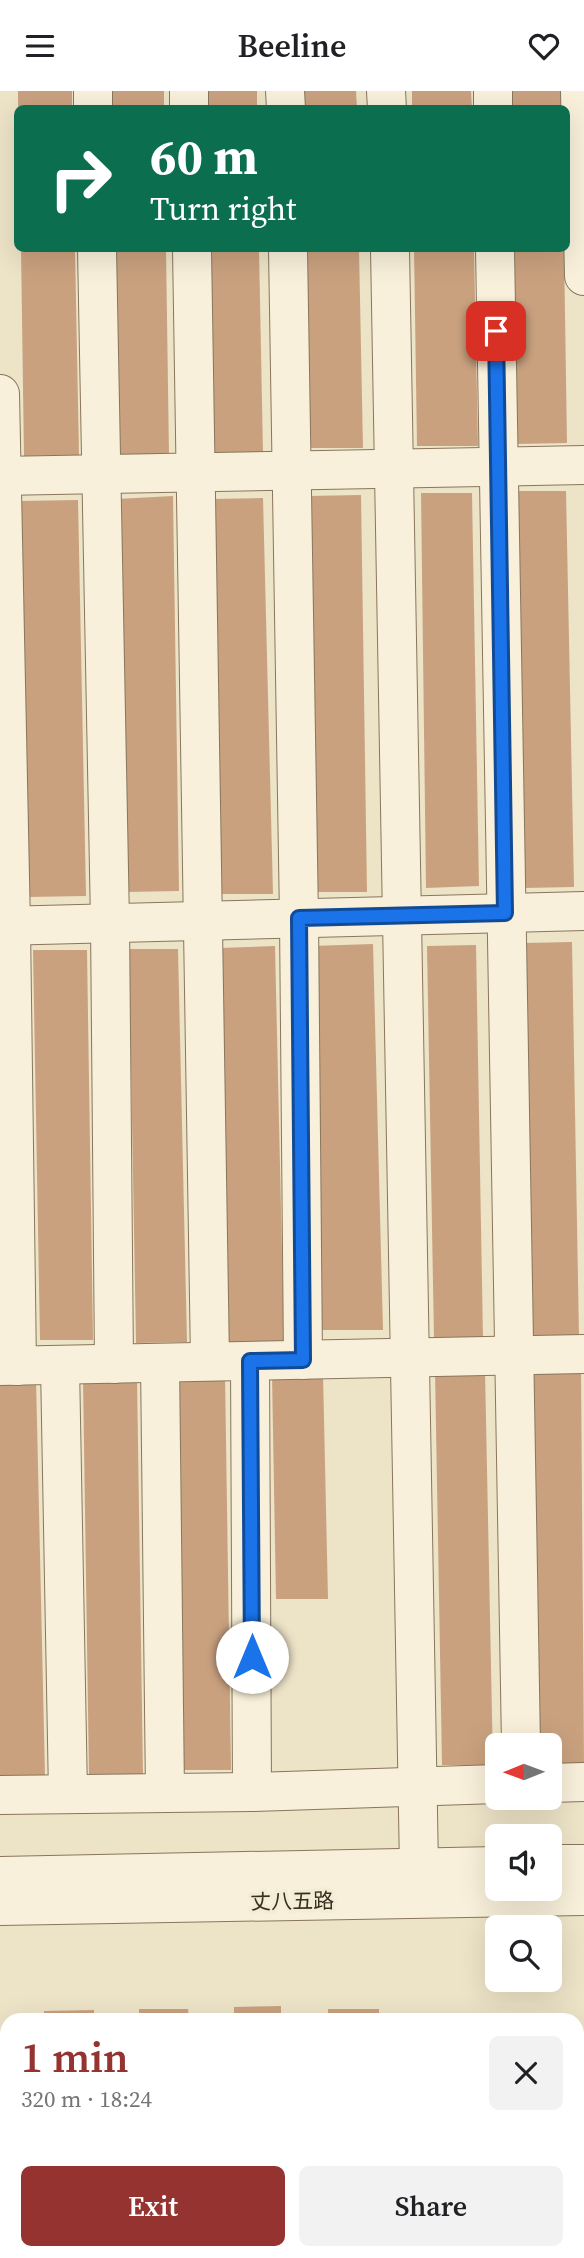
<!DOCTYPE html>
<html lang="en">
<head>
<meta charset="utf-8">
<style>
  body { margin:0; font-family:"Source Serif 4","Noto Sans SC",serif; background:#f2f2f2; color:#202124; height:100vh; display:flex; flex-direction:column; font-size:26px; white-space:nowrap }
  * { box-sizing:border-box; margin:0 }
  p { font-size:23px; color:#757577 }
  .icon { flex:none; width:38px; height:38px; fill:none; stroke:currentColor; stroke-width:2; stroke-linecap:round; stroke-linejoin:round }
  .map { position:relative; flex:1; overflow:hidden }
  .sheet { position:absolute; left:0px; top:1922px; width:584px; height:247px; display:flex; flex-direction:column; background:#fff; border-radius:21px 21px 0 0; box-shadow:0 7px 28px #0002 }
  .sheet>* { flex:none }
  .hud { position:absolute; left:14px; top:14px; width:556px; height:147px; border-radius:10px; box-shadow:0 7px 28px #0002; background:#0b6e4f; color:#fff; overflow:hidden }
  .needle { width:46px; rotate:269deg }
  .buttons { position:absolute; left:485px; top:1642px; display:grid; gap:14px }
  .buttons a { display:grid; place-items:center; width:77px; height:77px; border-radius:10px; background:#fff; box-shadow:0 7px 28px #0002; font-size:35px }
  .pin { position:absolute; display:grid; place-items:center; width:60px; height:60px; color:#fff; margin:-30px; border-radius:14px; box-shadow:0 4px 10px #0006 }
  .me { position:absolute; width:77px; margin:-38px; rotate:0deg; stroke-linejoin:round; filter:drop-shadow(0 0 5px #0008) }
  .turn { display:flex; align-items:center; gap:24px; height:147px; padding:0 21px; font-size:32px }
  .turn .icon { width:91px; height:91px; stroke-width:2.5 }
  .turn b { display:block; font-size:49px; line-height:60px }
  .round { display:grid; place-items:center; flex:none; width:74px; height:74px; border-radius:10px; background:#f2f2f2 }
  .overview { display:flex; align-items:center; justify-content:space-between; height:119px; padding:0 21px }
  h1 { font-size:42px; font-weight:600; line-height:52px; color:#943330 }
  .action { display:flex; gap:14px; margin-top:auto; padding:14px 21px }
  .action a { flex:1; height:80px; border-radius:10px; background:#943330; color:#fff; font-size:28px; font-weight:600; line-height:80px; text-align:center }
  .action a+a { background:#f2f2f2; color:#202124 }
  header { display:flex; justify-content:space-between; align-items:center; height:91px; padding:0 21px; background:#fff; font-size:32px; font-weight:600 }
  .map>svg:first-child { display:block }
</style>
</head>
<body>
<header><svg class="icon" aria-label="menu" viewBox="0 0 24 24"><path d="M4 6h16M4 12h16M4 18h16"/></svg>Beeline<svg class="icon" aria-label="heart" viewBox="0 0 24 24"><path d="M12 20l-8-8c-3-5 5-10 8-4 3-6 11-1 8 4z"/></svg></header>
<div class="map">
<svg width="584" height="2167" viewBox="0 0 584 2167">
  <rect width="100%" height="100%" fill="#ede3c7"/>
  <g fill="#c9a17f">
    <rect x="18" y="0" width="54" height="18"/>
    <rect x="112" y="0" width="52" height="18"/>
    <rect x="207" y="0" width="50" height="18"/>
    <path d="M300,0H356L357,18H300Z"/>
    <path d="M412,0H471L472,18H412Z"/>
    <rect x="509" y="0" width="52" height="18"/>
    <path d="M21,158H75L79,364L24,365Z"/>
    <path d="M115,158H166L169,364L118,365Z"/>
    <path d="M209,158H259L263,362L212,363Z"/>
    <path d="M302,158H359L363,357H306Z"/>
    <path d="M414,158H474L478,355H417Z"/>
    <path d="M511,158H564L567,352L514,353Z"/>
    <path d="M517,400H566L574,796L523,797Z"/>
    <path d="M421,402H472L479,795L426,797Z"/>
    <path d="M361,404L367,801H313L308,405Z"/>
    <path d="M173,405L179,800L125,801L117,408Z"/>
    <path d="M263,407L273,803H219L210,408Z"/>
    <path d="M78,409L86,805L28,806L21,410Z"/>
    <path d="M572,851L579,1246H530L524,852Z"/>
    <path d="M373,853L383,1239H318L311,855Z"/>
    <path d="M476,854L483,1248H434L427,855Z"/>
    <path d="M275,855L284,1250L226,1251L220,857Z"/>
    <path d="M129,858H178L187,1251L136,1252Z"/>
    <path d="M33,859H87L93,1249H40Z"/>
    <path d="M581,1278L584,1674H550V1654H537L531,1280Z"/>
    <path d="M485,1279L493,1674H442L435,1280Z"/>
    <path d="M179,1283H225L231,1679H184Z"/>
    <path d="M272,1283H323L328,1508H276Z"/>
    <path d="M137,1286L143,1685H89L83,1287Z"/>
    <path d="M0,1287H36L45,1685H0Z"/>
    <path d="M281,1915V1928H234V1916Z"/>
    <path d="M139,1918H188L189,1928H139Z"/>
    <rect x="328" y="1918" width="51" height="10"/>
    <path d="M94,1919V1928H44V1920Z"/>
    <path d="M2,2001L5,2167H0V2002Z"/>
    <path d="M48,2161H98V2167H49Z"/>
    <rect x="143" y="2161" width="49" height="6"/>
    <rect x="238" y="2161" width="47" height="6"/>
    <rect x="332" y="2161" width="51" height="6"/>
  </g>
  <g fill="none" stroke-linecap="round" stroke-linejoin="round">
    <g stroke="#88765d" stroke-width="40">
      <g id="minor">
        <path d="M93,0V18"/>
        <path d="M189,0V18"/>
        <path d="M285,0L286,18"/>
        <path d="M386,0L387,18"/>
        <path d="M493,0V18"/>
        <path d="M580,0L584,185"/>
        <path d="M97,158L110,831L114,1273"/>
        <path d="M192,158L210,1270"/>
        <path d="M288,158L299,827L303,1269"/>
        <path d="M390,158L419,1777"/>
        <path d="M495,158L521,1654"/>
        <path d="M0,303L11,835L17,1275"/>
        <path d="M0,385L584,374"/>
        <path d="M0,835L584,820"/>
        <path d="M250,1270L252,1701"/>
        <path d="M160,1272L165,1702"/>
        <path d="M0,1275L584,1263"/>
        <path d="M60,1275L68,1703"/>
        <path d="M550,1692L584,1691"/>
        <path d="M0,1704L252,1701L497,1693"/>
      </g>
    </g>
    <g stroke="#88765d" stroke-width="40">
      <g id="tertiary">
        <path d="M550,1773H584"/>
        <path d="M0,1785L497,1775"/>
        <path d="M0,1815L584,1805"/>
      </g>
    </g>
    <use href="#minor" stroke="#f8f0da" stroke-width="38"/>
    <use href="#tertiary" stroke="#f8f0da" stroke-width="38"/>
  </g>
  <g fill="none" stroke-linecap="round" stroke-linejoin="round">
    <g stroke="#114b97" stroke-width="18">
      <path id="route" d="M252,1566L250,1270L303,1269L299,827L505,822L496,240"/>
    </g>
    <use href="#route" stroke="#1a73e8" stroke-width="12"/>
  </g>
  <g text-anchor="middle" dominant-baseline="central" stroke-width="7" stroke-linejoin="round" paint-order="stroke">
    <g font-size="21" fill="#392d20" stroke="#f4edd6">
      <text transform="translate(292 1810) rotate(-1)">丈八五路</text>
    </g>
  </g>
</svg>
<div class="buttons">
<a><svg class="needle" viewBox="-14 -14 28 28"><path d="M0-13l5 13h-10z" fill="#e53935"/><path d="M0 13l5-13h-10z" fill="#757577"/></svg></a>
<a><svg class="icon" aria-label="sound" viewBox="0 0 24 24"><path d="M4 9h4l5-4v14l-5-4H4zM17 9q2 3 0 6"/></svg></a>
<a><svg class="icon" aria-label="search" viewBox="0 0 24 24"><circle cx="10" cy="10" r="6"/><path d="M15 15l6 6"/></svg></a>
</div>
<div class="pin" style="left:496px;top:240px;background:#d93025"><svg class="icon" aria-label="arrive" viewBox="0 0 24 24"><path d="M6 21V4h12l-3 4 3 4H6"/></svg></div>
<svg class="me" style="left:252px;top:1566px" viewBox="-20 -20 40 40"><circle r="19" fill="#fff"/><path d="M0-13L10 11 0 6-10 11z" fill="#1a73e8"/></svg>
<div class="hud">
<div class="turn"><svg class="icon" aria-label="right" viewBox="0 0 24 24"><path d="M7 20v-9h11M14 6l5 5-5 5"/></svg><div><b>60 m</b>Turn right</div></div>
</div>
<section class="sheet">
<div class="overview"><div><h1>1 min</h1><p>320 m · 18:24</p></div><a class="round"><svg class="icon" aria-label="close" viewBox="0 0 24 24"><path d="M6 6l12 12M18 6L6 18"/></svg></a></div>
<div class="action"><a>Exit</a><a>Share</a></div>
</section>
</div>
</body>
</html>
